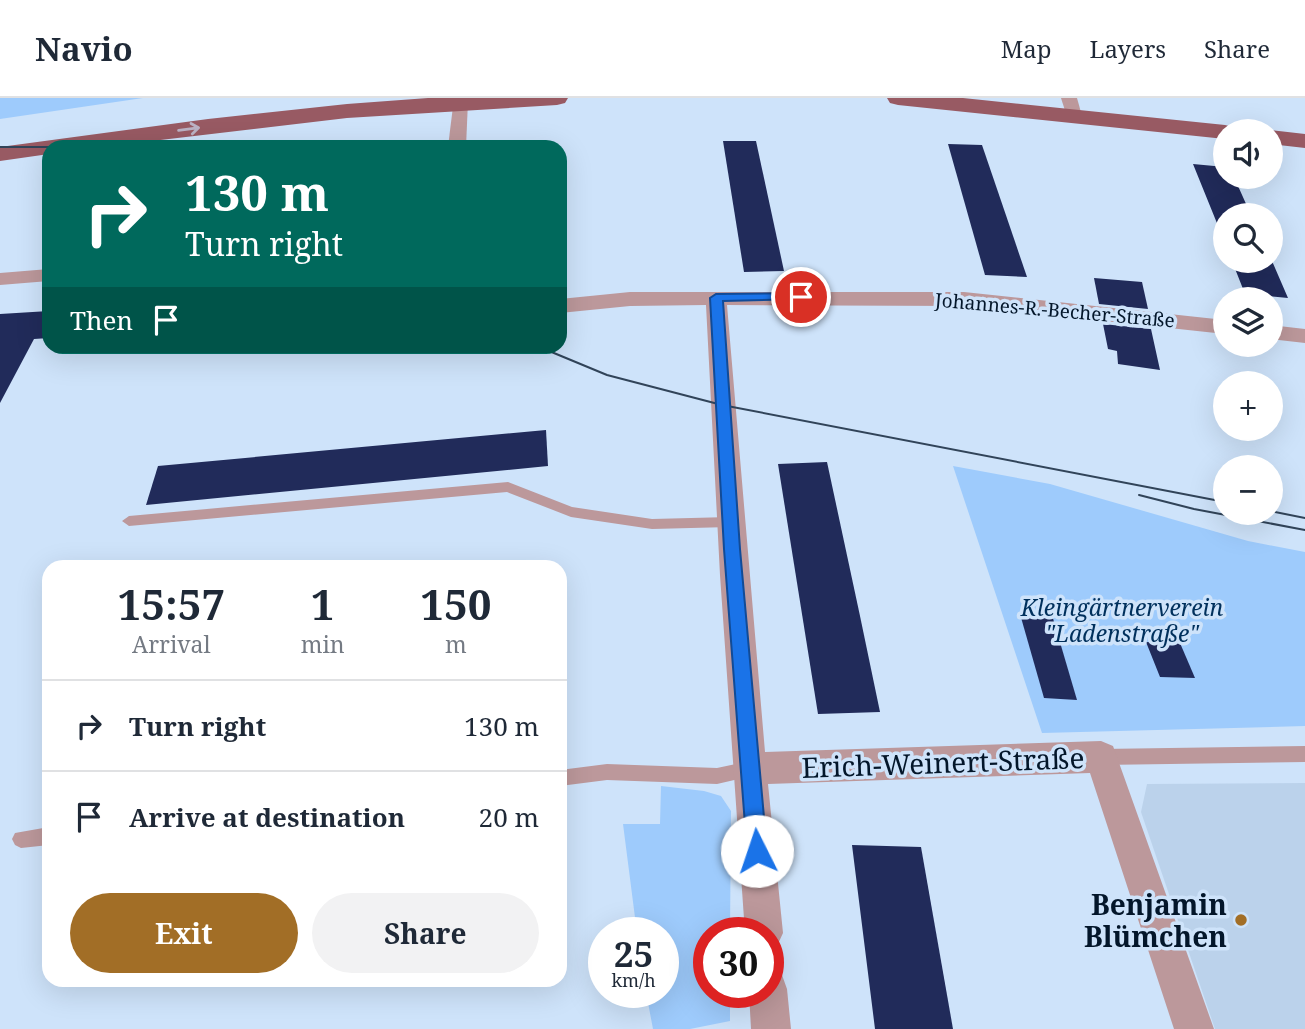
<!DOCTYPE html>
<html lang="en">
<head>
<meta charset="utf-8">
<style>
  body { margin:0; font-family:"Noto Serif",serif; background:#f2f2f3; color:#1f2937; height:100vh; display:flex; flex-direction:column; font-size:26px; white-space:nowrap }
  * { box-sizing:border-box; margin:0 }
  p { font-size:23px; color:#747a83 }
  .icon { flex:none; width:38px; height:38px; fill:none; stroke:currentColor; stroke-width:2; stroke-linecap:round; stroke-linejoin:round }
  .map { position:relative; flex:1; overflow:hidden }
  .side { position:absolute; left:42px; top:462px; width:525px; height:427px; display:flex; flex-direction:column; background:#fff; border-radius:21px; box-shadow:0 7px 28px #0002 }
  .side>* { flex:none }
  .top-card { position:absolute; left:42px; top:42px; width:525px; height:214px; border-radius:21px; box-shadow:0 7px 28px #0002; background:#00695c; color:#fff; overflow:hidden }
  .buttons { position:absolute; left:1213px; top:21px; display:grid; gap:14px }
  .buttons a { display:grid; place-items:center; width:70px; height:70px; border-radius:50%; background:#fff; box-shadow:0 7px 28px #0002; font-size:35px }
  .speed { position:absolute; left:588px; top:819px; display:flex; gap:14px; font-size:35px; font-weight:700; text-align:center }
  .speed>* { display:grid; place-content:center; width:91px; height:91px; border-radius:50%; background:#fff; box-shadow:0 7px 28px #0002; line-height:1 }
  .speed small { font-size:18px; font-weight:400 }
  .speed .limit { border:10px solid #d22; background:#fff; color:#111 }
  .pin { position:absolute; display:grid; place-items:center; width:60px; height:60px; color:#fff; margin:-30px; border:4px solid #fff; border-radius:50%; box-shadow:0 2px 7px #0007 }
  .me { position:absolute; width:77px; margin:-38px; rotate:356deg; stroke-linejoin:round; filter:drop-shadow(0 0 5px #0008) }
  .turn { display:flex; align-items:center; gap:24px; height:147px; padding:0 28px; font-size:32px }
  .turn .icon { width:91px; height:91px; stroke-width:2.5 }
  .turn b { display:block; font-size:49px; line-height:60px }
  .then { display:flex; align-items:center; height:66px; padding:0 28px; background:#0003; gap:14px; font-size:26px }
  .eta { display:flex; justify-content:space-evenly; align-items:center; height:119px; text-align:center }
  .eta b { font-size:42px; font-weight:700; line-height:49px }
  .cta { display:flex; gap:14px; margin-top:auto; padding:14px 28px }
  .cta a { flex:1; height:80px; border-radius:42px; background:#a26e26; color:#fff; font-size:28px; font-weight:700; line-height:80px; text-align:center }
  .cta a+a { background:#f2f2f3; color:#1f2937 }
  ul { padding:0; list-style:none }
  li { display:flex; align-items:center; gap:21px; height:91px; padding:0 28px; border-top:2px solid #e0e1e3 }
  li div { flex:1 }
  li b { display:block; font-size:26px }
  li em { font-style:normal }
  header { display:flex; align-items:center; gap:42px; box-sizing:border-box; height:98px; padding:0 35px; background:#fff; border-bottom:2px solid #e0e1e3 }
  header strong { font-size:33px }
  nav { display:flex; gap:38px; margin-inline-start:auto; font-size:24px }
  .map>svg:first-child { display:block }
</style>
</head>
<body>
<header>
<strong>Navio</strong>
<nav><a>Map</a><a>Layers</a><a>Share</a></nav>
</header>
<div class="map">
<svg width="1305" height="931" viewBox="0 0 1305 931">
  <rect width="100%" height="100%" fill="#cee3fa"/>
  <path fill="#bbd2eb" d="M1305,685V931H1215L1141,714L1147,686Z"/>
  <g fill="#9ecbfc">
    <path d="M0,0H143L0,21Z"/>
    <path d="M953,368L1050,386L1248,443L1305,454V628L1042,635Z"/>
    <path d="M661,688L704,693L721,698L731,713L730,835H709V894H730V923L690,931H653L646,894H663V835H637L623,726H660Z"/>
  </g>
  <g fill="#212b5a">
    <path d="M723,43H756L784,173L744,174Z"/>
    <path d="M948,46L982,47L1027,179L985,177Z"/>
    <path d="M1193,66L1225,69V79H1234L1251,117H1225V145Z"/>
    <path d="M1270,159L1272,163L1288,200L1245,196L1232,163H1270Z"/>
    <path d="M1094,180L1142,184L1148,211L1099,206Z"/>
    <path d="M49,213V240L34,241L0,305V216Z"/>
    <path d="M1103,226L1151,231L1160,272L1118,266L1117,253L1108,251Z"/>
    <path d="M546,332L548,368L146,407L158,368Z"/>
    <path d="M827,364L860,518L880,614L818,616L778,366Z"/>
    <path d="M1020,516L1052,517L1077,602L1044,600Z"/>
    <path d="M1146,544L1180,545L1195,580L1160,579Z"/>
    <path d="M852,747L921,749L953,931H875Z"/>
  </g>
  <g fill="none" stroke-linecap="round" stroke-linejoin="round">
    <g fill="#bc989b" fill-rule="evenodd">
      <path d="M508,384L572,409L652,421L730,419L737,424L730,429L652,431L571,419L507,394L129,428L122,423L129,418Z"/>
      <path d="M1305,648V664L1101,667L1095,665L1093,659L1095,653L1101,651Z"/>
      <path d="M750,663L756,665L758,671L756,677L717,686L607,682L560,688V672L607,666L717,670Z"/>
      <path d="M49,729V747L21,750L15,747L12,741L15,735Z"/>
    </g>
    <g fill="#bc989b" fill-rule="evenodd">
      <path d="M454,0H466L468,3L466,49H448Z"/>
      <path d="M1061,0H1077L1082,18L1080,22H1068Z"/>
      <path d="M49,171V183L0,187V175Z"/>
      <path d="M630,194H964L1225,222V236L964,208L727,207L765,654L1101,643L1113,648L1214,931H1174L1090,675L768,686L783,835L777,848L768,852V835H745L720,477L706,207L630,208L560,215V201Z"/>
      <path d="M1270,227L1305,231V245L1270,241Z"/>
      <path d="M768,872L782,877L787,891L791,931H751L749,894H768Z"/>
    </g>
    <g fill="#985a63" fill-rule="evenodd">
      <path d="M568,0L565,5L557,7L347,20L101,49H49V56L0,63V49L208,21L347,6L428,0Z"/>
      <path d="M887,0H963L1225,27L1233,29L1236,33H1225V41L898,7L890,5Z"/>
      <path d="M1270,32L1305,36V50L1270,46V33H1264Z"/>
    </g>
    <g stroke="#314459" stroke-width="2">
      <path d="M0,49H101"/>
      <path d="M537,248L607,277L722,307L1225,404"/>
      <path d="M1139,397L1194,411L1305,432"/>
      <path d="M1270,413L1305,420"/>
    </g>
  </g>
  <defs><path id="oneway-shaft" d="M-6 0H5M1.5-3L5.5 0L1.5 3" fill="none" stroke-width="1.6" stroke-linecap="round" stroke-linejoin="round" transform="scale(1.75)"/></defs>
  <use stroke="#bbb3c5" href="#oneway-shaft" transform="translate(189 31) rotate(-7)"/>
  <path fill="#1a73e8" stroke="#114b97" stroke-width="2" d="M801,195L805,196V201L723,203L740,451L767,753L764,760L757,763L750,760L747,753L724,451L710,200L716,196Z"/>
  <circle fill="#a26e26" stroke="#cee3fa" stroke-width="2.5" cx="1241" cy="822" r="7"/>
  <g text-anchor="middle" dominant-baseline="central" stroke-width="7" stroke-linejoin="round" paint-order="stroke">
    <g font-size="19" fill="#03162a" stroke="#cee3fa">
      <text transform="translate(1055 212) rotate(5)">Johannes-R.-Becher-Straße</text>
    </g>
    <g font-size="23" font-style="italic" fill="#00305c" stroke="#cee3fa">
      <text x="1122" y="509">Kleingärtnerverein<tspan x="1122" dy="26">"Ladenstraße"</tspan></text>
    </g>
    <g font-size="28" fill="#03162a" stroke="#cee3fa">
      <text transform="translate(943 664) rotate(-2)">Erich-Weinert-Straße</text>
    </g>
    <g font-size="28" font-weight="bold" fill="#03162a" stroke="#cee3fa" text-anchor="end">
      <text x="1227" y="806">Benjamin<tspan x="1227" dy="32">Blümchen</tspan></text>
    </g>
  </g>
</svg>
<div class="buttons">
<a><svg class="icon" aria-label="sound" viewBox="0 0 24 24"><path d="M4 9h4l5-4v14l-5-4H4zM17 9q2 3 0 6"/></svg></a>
<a><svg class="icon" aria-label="search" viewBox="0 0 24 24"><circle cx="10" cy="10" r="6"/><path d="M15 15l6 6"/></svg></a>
<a><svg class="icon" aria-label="layers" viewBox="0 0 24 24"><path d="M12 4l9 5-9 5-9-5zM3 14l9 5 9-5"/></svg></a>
<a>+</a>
<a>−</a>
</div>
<div class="speed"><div>25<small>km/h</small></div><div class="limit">30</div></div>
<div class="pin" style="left:801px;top:199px;background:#d93025"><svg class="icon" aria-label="arrive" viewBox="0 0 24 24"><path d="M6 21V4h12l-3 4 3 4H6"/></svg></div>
<svg class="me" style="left:757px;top:753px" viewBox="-20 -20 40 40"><circle r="19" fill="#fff"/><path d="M0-13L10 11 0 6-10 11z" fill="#1a73e8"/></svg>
<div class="top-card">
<div class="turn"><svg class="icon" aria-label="right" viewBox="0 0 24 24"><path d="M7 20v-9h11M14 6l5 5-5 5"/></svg><div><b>130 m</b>Turn right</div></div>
<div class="then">Then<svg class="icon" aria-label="arrive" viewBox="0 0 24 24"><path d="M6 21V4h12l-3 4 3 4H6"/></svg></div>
</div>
<section class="side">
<div class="eta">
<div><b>15:57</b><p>Arrival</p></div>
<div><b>1</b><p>min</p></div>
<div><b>150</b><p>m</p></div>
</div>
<ul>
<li><svg class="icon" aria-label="right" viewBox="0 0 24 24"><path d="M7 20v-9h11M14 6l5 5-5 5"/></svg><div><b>Turn right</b></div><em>130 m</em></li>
<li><svg class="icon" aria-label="arrive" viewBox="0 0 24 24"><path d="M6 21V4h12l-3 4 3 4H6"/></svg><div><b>Arrive at destination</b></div><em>20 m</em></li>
</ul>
<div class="cta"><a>Exit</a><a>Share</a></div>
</section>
</div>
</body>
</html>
